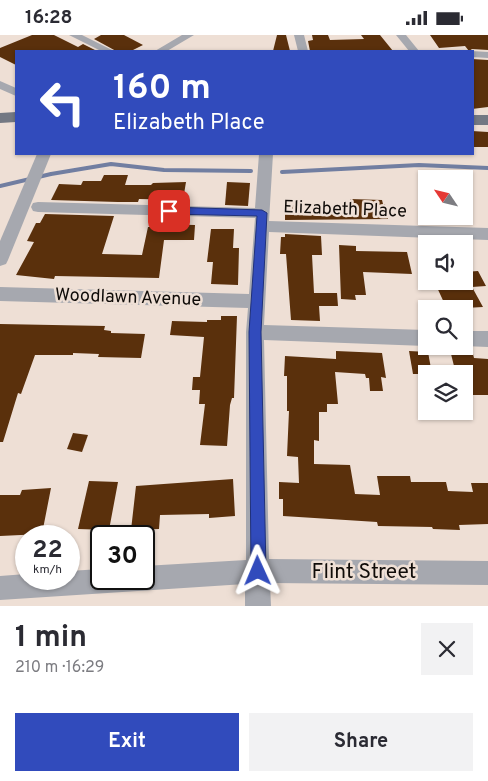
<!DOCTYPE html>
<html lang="en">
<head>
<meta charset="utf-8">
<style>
  body { margin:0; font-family:Overpass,sans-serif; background:#f2f2f3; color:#2b2b33; height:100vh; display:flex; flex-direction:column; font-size:19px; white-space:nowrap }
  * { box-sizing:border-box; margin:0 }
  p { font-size:16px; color:#7c7c81 }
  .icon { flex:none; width:28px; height:28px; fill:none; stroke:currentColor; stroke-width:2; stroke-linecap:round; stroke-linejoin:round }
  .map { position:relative; height:571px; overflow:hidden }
  .panel { display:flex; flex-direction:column; background:#fff; flex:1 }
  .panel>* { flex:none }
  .top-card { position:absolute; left:15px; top:15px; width:459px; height:105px; border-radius:0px; box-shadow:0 1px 4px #0004; background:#314bbc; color:#fff; overflow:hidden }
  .needle { width:32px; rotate:305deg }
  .buttons { position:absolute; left:418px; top:135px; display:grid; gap:10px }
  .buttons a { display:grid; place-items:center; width:55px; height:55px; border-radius:0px; background:#fff; box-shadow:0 1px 4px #0004; font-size:25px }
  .speed { position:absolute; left:15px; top:490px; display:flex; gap:10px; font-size:25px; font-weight:700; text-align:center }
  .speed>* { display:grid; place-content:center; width:65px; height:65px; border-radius:50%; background:#fff; box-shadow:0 1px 4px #0004; line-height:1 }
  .speed small { font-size:12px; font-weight:400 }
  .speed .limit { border:2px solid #111; border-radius:8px; background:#fff; color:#111 }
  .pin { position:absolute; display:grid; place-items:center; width:42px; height:42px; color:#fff; margin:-21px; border-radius:10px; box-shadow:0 2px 8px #0006 }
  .me { position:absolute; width:55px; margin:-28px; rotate:359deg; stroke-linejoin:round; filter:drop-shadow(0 0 4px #0008) }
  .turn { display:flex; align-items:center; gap:18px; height:105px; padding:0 15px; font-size:22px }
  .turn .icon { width:65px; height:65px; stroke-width:2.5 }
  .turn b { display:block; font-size:35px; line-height:42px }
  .round { display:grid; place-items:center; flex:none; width:52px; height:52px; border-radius:0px; background:#f2f2f3 }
  .overview { display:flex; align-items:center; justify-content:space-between; height:85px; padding:0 15px }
  h1 { font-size:30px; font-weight:700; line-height:38px }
  .button { display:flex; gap:10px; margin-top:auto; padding:10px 15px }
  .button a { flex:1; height:58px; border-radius:0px; background:#314bbc; color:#fff; font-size:20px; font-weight:700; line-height:58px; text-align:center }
  .button a+a { background:#f2f2f3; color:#2b2b33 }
  .status { display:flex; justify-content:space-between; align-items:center; height:35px; padding:0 25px; background:#fff; direction:ltr }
  .status svg { height:14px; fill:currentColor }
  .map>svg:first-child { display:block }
</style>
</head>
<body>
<div class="status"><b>16:28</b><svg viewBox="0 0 49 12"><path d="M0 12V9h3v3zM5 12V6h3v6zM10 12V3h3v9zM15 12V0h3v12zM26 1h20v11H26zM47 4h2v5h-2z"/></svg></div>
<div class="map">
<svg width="488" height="571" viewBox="0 0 488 571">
  <rect width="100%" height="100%" fill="#eedfd5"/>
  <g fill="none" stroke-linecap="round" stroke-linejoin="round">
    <g stroke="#717ea1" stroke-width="4">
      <path d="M282,137L419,130L488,133"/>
      <path d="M0,151L51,139L111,129L164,135L251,136"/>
    </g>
  </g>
  <g fill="#5a300c">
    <path d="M32,0H54L78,12L83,9L97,16H16V30L0,22V13Z"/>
    <path d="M101,0H124L143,10L131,16H116L94,4Z"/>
    <path d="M277,0H286L290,16H273Z"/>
    <path d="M312,0H328L330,5L364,4L361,0H380L393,16H310L308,6L313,5Z"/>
    <path d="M430,0H488V15L472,14L469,16L465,11L439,13Z"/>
    <path d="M472,24L488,25V72L472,74Z"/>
    <path d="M472,96L488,97V112H472Z"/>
    <path d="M104,140H128L125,150H151L153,148L186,147L183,165L139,164L138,167H118L51,165L59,149L81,150L83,146H101Z"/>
    <path d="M227,147L250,148L248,171L225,170Z"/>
    <path d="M350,164L382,165L383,169H385L388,184L285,185V170L344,172V167H350Z"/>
    <path d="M45,179L114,181L102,219L142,220L148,192H151L152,189L195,190L194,205H164L159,243L55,241L54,244L16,240L34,207L27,206L36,188H40Z"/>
    <path d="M211,194H234L233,213H239L238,250L211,249L213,227H207Z"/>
    <path d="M285,199L321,201L322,220H312L314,258H337L338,271H319L320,286L291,285L286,219H280L281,202H285Z"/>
    <path d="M339,210L356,211V216L407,217L412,239L363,237L366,260H355L356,265L341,264Z"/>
    <path d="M478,236L486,251L472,252L483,272L447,274L434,246H464V237Z"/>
    <path d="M221,281H237L234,363H232L230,370L227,411L200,410L205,369H199L200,355H192L193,342H200L204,302L170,300L172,286L207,287V285H221Z"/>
    <path d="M0,289L105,291L104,295L111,296V298L145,299L141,323L98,322L99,319L73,318V320H35L21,359L18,358L3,407H0Z"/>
    <path d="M336,316L382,318L386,343L381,342L383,356H370L369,343H366L365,339L335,337L338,369H327V377H319V406L314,405V429L350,430L355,459L380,460L377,441H410L411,447H446L448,456L473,457L471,448H488V489L459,490L460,495L433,494L432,492L378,491L377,487L283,481V464H279V447L299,448L298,422L287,421L289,376H287V341H284L285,321L336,324Z"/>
    <path d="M409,316L428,317L432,339H413Z"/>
    <path d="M451,319H473L474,323L488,324V360H472L470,353H464V339H456Z"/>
    <path d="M73,398L88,400L82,417L67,414Z"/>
    <path d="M233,444L235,481L209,483V479L160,480L159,494L131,495L136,451Z"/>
    <path d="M89,446L118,447L109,495L78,494Z"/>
    <path d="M51,453L42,499L0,501V460H20L22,455Z"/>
  </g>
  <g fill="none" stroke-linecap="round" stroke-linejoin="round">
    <g fill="#a6a8af" fill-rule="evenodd">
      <path d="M69,0H82L114,16H101Z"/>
      <path d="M182,0H194L167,16H155Z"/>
      <path d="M294,0H304L308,16H298Z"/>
      <path d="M396,0H406L419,16H409Z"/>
      <path d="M471,16H472L488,17V23L472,22V16Z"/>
      <path d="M0,46L16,53V61L0,54Z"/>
      <path d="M37,119H51L8,225L6,229L0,231V206Z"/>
      <path d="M259,119H273L269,186L488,193V205L269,197L264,290L426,295V311L264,305L269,524L488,526V550L270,548L271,571H245V549L0,565V541L26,539V544H69V536L101,534V544H144V531L246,525V297L248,273L0,266V252L249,259L255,183L38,177L33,176L31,172L33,168L38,167L255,173Z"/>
      <path d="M464,296H488V312L463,311Z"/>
    </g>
    <g fill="#737883" fill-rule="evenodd">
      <path d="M16,77V87L0,88V78Z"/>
      <rect x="472" y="80" width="16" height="10"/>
    </g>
  </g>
  <path fill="#314bbc" stroke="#20317a" d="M169,172L262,175L267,178L261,297L266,536L264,542L258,544L253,542L251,536L249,297L257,181L169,179L164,176Z"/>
  <g text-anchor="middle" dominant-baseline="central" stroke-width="5" stroke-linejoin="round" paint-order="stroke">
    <g font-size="18" fill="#0f0b08" stroke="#eedfd5">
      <text transform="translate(345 175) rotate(2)">Elizabeth Place</text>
      <text transform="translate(128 263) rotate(2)">Woodlawn Avenue</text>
    </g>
    <g font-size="21" fill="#0f0b08" stroke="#eedfd5">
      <text x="364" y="537">Flint Street</text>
    </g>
  </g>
</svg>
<div class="buttons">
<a><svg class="needle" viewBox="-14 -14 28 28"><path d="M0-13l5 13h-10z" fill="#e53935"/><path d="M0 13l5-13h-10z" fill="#7c7c81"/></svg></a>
<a><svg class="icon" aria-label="sound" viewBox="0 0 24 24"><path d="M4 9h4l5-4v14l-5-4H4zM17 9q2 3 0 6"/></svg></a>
<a><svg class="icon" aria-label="search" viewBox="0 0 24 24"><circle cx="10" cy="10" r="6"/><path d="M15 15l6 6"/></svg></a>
<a><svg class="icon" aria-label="layers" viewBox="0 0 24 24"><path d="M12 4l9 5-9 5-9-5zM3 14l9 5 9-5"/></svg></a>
</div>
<div class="speed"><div>22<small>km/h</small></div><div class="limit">30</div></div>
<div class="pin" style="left:169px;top:176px;background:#d93025"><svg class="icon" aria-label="arrive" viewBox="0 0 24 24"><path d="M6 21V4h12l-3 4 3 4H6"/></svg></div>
<svg class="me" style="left:258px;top:536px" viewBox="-20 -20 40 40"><path d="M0-17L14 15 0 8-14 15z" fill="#314bbc" stroke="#fff" stroke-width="4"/></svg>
<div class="top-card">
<div class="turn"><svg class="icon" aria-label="left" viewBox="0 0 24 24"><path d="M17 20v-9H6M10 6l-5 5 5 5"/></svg><div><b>160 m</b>Elizabeth Place</div></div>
</div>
</div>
<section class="panel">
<div class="overview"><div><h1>1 min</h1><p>210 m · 16:29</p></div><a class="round"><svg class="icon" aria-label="close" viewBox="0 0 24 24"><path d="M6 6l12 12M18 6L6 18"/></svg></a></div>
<div class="button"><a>Exit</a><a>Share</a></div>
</section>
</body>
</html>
